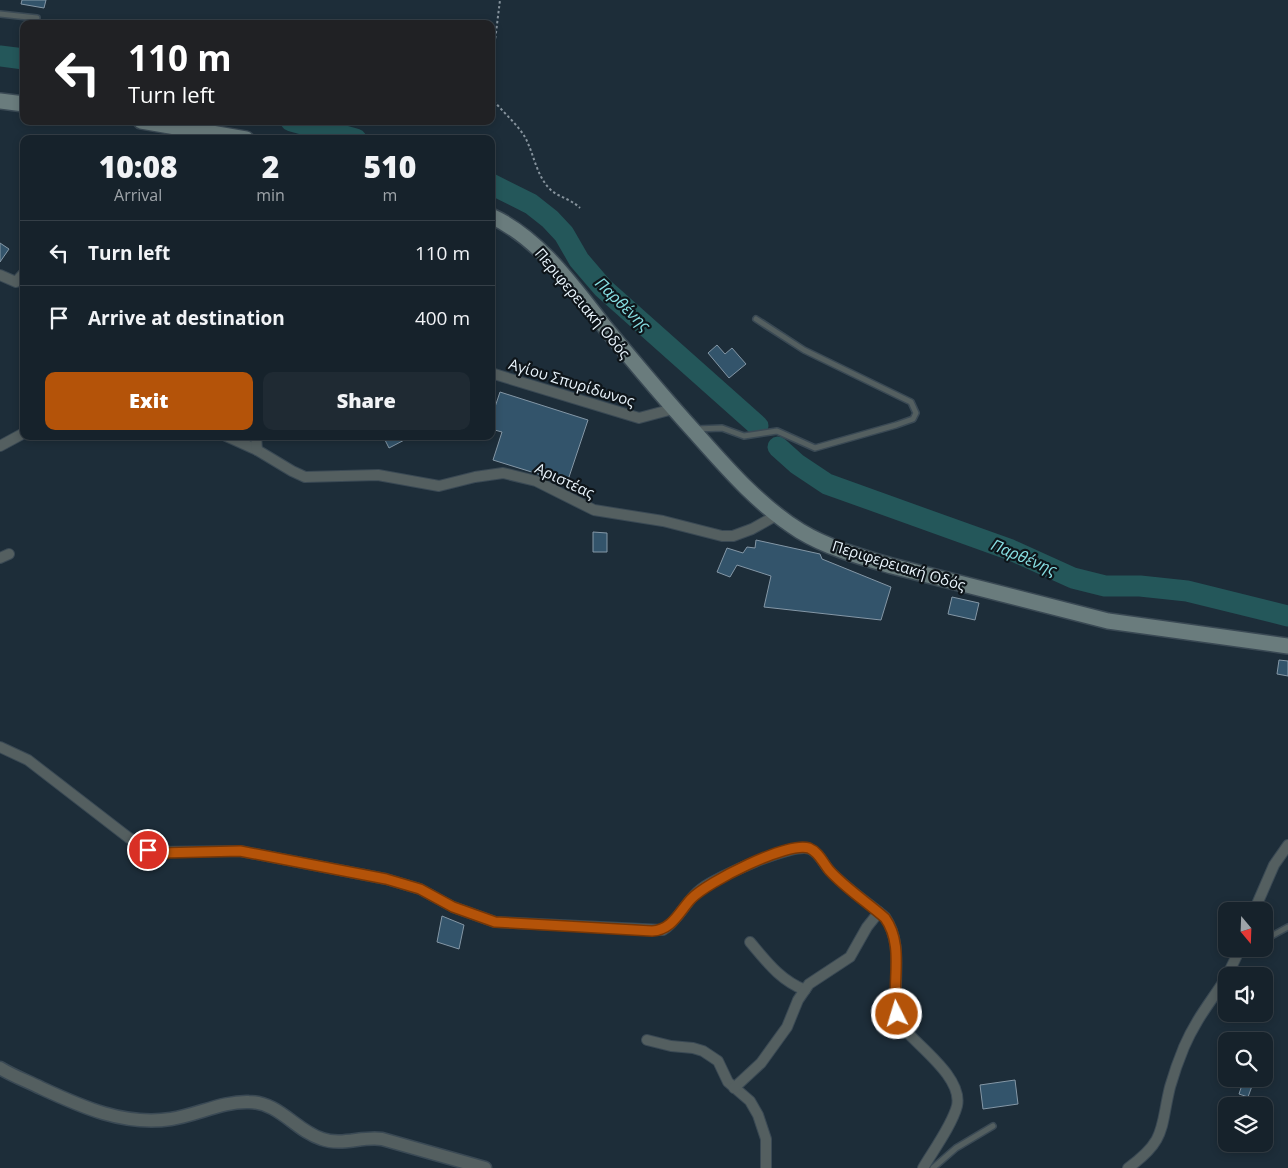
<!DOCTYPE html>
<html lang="en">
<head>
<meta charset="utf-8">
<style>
  body { margin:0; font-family:"Open Sans",sans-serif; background:#1f2a33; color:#f1f3f6; height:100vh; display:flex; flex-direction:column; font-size:19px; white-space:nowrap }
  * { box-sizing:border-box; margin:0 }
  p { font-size:16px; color:#9ea4a9 }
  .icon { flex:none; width:28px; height:28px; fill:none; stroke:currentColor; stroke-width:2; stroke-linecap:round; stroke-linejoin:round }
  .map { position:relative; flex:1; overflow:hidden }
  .side { position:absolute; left:20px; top:135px; width:475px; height:305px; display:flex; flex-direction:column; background:#16222b; border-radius:10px; box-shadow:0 2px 8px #0003,0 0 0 1px #353f47 }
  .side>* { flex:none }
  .banner { position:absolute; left:20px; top:20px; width:475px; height:105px; border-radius:10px; box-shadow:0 2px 8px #0003,0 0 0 1px #353f47; background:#202124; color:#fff; overflow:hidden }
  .needle { width:32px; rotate:161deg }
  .controls { position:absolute; left:1218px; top:902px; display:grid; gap:10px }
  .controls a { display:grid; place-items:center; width:55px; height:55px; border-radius:10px; background:#16222b; box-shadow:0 2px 8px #0003,0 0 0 1px #353f47; font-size:25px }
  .pin { position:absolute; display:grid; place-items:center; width:42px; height:42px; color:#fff; margin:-21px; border:2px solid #fff; border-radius:50%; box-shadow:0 1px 5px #0007 }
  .me { position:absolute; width:55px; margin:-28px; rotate:355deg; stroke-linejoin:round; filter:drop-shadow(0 0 4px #0008) }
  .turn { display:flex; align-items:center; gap:18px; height:105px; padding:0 25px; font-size:22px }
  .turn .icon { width:65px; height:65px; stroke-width:2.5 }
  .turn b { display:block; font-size:35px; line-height:42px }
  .eta { display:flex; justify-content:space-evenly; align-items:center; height:85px; text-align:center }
  .eta b { font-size:30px; font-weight:800; line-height:35px }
  .primary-button { display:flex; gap:10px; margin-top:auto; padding:10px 25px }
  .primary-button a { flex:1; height:58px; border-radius:10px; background:#b45309; color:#fff; font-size:20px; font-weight:800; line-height:58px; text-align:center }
  .primary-button a+a { background:#1f2a33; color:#f1f3f6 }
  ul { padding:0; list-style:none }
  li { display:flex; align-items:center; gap:15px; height:65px; padding:0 25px; border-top:1px solid #353f47 }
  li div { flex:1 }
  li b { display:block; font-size:19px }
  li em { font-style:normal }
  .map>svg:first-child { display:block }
</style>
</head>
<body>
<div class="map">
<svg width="1288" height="1168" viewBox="0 0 1288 1168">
  <rect width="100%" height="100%" fill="#1d2d39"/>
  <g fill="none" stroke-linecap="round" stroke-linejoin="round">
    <g stroke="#24575a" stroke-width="21">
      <path d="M0,56L24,59"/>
      <path d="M291,121L356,139"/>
      <path d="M491,184L531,204L550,219L564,234L579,260L603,288L758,426"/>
      <path d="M778,447L797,464L827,484L1011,550L1073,578L1105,586H1140L1187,591L1288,616"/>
    </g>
  </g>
  <g fill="#33546b" stroke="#8497a6">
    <path d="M22,0H46L44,8L21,4Z"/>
    <path d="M0,243L9,249L0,262Z"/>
    <path d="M717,345L725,354L732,348L746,364L729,378L708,353Z"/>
    <path d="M500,392L588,420L567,483L493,460L502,432L491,429V419Z"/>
    <path d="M383,436H412L389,448Z"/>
    <path d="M593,532L607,533V552H593Z"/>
    <path d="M756,540L820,554L822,559L891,587L881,620L764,607L771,576L737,565L730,577L717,572L727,548L743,553L747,547L755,548Z"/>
    <path d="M952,597L979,603L975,620L948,614Z"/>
    <path d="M1279,660L1288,661V676L1277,674Z"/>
    <path d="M442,916L464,925L459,949L437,942Z"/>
    <path d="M1015,1080L1018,1104L983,1109L980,1085Z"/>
    <path d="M1243,1082L1252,1086L1248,1097L1239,1094Z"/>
  </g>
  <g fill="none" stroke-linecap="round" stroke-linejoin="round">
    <g stroke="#3a4954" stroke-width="8">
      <g id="service">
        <path d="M0,14L37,18"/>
        <path d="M696,429L722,428L744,436L777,431L815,448L896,425L913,419L916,413L911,402L804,350L756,319"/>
        <path d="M1264,940L1288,927"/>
        <path d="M933,1168L956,1148L993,1126"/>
      </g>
    </g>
    <g stroke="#3a4954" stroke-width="12">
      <g id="minor">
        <path d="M0,275L16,282L24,273"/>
        <path d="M491,373L639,418L673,409"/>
        <path d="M226,436L257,450L292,471L305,477L378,475L439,486L475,477L503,473L536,481L594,510L663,521L722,536H733L752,529L777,515"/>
        <path d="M256,436L257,450"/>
        <path d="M0,446L24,433"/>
        <path d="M0,558L9,554"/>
        <path d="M0,747L28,760L129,838L154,852L240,851L386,879L420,889L453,907L495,922L663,930C679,920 686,900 701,889C717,877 793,842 810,849C820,853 823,864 830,871C846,888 867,902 885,917C909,952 884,996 906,1031C922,1049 963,1079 957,1106C952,1125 933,1151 923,1168"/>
        <path d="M1254,911L1274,865L1288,845"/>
        <path d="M750,942C767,962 780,980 805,990"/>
        <path d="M1227,976L1240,949"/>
        <path d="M647,1040L671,1046L693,1048L703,1051L718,1061L728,1082L750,1101L758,1115L766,1139V1168"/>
        <path d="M734,1088L761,1063L787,1027L798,1000L809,984L850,957L867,927L879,912"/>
        <path d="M1128,1168C1167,1140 1160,1128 1170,1087C1174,1073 1179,1059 1184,1047C1196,1019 1210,1003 1226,978"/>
      </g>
    </g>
    <g stroke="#3a4954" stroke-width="15">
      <path id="tertiary" d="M0,1068C13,1076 27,1081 41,1088C82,1107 124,1126 171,1119C197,1115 223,1101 249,1102C279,1102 296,1131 322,1139C342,1146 362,1136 382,1139L485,1168"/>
    </g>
    <g stroke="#3a4954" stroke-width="18">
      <g id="secondary">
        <path d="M0,101L24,104"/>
        <path d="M141,121L246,139"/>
        <path d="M491,216C539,238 572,285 604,326C633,361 662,396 693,430C725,466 758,505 800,531C828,548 861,557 892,566L1108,621L1288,646"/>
      </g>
    </g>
    <g stroke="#86939d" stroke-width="2" stroke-dasharray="2.5 2.5" stroke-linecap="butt">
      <path d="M491,73L500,0"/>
      <path d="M491,97C501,111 518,124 526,139C534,155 536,173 548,187C556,197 570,198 580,208"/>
    </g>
    <use href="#service" stroke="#545f60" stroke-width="5"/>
    <use href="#minor" stroke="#545f60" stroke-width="10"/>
    <use href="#tertiary" stroke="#545f60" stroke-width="12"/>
    <use href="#secondary" stroke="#6a7c7d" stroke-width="15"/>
  </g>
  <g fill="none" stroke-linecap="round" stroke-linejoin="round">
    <g stroke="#753606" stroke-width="12">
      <path id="route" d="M148,850L160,853L240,851L386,879L420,889L453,907L495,922L652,931C672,930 679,912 691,899C707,882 788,841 809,848C819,852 823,863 829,870C845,888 867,902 885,918C905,946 891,982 897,1014"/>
    </g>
    <use href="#route" stroke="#b45309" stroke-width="9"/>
  </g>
  <g text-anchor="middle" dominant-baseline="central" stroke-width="4.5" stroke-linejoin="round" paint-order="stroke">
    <g font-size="15" fill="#eaf5fd" stroke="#0e151a">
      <text transform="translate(583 303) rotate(50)">Περιφερειακή Οδός</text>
      <text transform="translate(572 382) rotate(17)">Αγίου Σπυρίδωνος</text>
      <text transform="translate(565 480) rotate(25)">Αριστέας</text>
      <text transform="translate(899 565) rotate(17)">Περιφερειακή Οδός</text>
    </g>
    <g font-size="16" font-style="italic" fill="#88e0e4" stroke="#0e151a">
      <text transform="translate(623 304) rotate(44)">Παρθένης</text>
      <text transform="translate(1024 557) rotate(23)">Παρθένης</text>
    </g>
  </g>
</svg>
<div class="controls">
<a><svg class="needle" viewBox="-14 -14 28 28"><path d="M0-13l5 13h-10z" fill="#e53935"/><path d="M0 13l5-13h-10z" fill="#9ea4a9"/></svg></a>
<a><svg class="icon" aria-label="sound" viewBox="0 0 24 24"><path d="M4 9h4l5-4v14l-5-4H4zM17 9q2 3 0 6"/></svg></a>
<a><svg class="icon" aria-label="search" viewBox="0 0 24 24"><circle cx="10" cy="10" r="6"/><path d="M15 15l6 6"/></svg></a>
<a><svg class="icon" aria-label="layers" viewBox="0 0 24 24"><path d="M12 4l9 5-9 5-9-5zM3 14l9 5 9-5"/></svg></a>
</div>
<div class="pin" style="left:148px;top:850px;background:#d93025"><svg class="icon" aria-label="arrive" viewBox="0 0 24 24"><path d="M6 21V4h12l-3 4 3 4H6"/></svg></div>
<svg class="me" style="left:897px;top:1014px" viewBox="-20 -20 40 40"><circle r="17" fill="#b45309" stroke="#fff" stroke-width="3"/><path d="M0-11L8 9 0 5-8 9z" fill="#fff"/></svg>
<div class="banner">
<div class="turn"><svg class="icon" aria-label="left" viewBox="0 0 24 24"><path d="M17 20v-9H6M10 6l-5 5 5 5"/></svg><div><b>110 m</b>Turn left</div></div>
</div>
<section class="side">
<div class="eta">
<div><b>10:08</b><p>Arrival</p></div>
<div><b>2</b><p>min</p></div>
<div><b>510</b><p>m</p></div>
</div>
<ul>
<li><svg class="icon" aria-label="left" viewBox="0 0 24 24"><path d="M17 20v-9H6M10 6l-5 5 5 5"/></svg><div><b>Turn left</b></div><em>110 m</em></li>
<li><svg class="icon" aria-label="arrive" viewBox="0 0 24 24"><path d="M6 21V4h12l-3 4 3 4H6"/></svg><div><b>Arrive at destination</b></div><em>400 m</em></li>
</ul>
<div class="primary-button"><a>Exit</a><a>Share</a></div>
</section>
</div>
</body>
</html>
